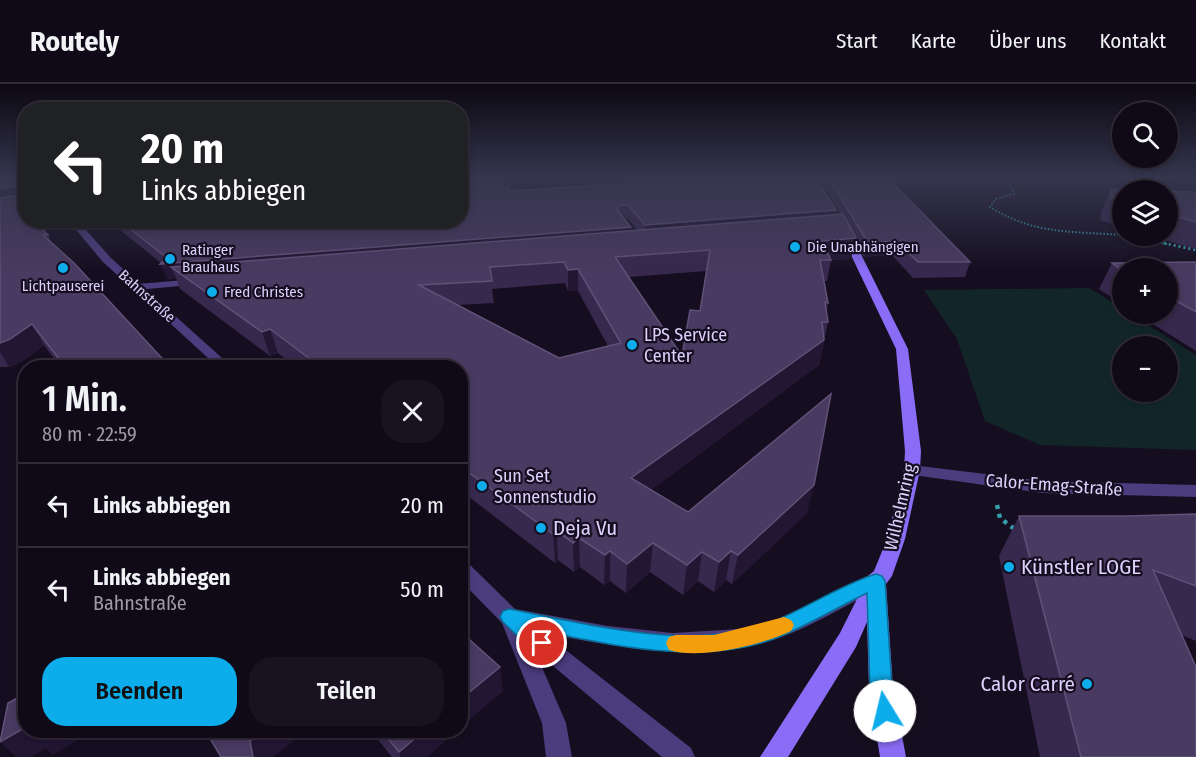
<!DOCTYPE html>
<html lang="de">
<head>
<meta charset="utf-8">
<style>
  body { margin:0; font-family:"Fira Sans Condensed",sans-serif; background:#191321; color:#f1f3f6; height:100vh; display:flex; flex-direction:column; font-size:22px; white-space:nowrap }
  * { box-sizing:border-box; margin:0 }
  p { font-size:20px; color:#9c9aa2 }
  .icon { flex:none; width:33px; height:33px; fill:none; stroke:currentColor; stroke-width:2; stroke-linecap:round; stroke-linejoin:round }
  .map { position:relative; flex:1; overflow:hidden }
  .panel { position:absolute; left:18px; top:276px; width:450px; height:378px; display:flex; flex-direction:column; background:#100a18; border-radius:24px; box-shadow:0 3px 9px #0003,0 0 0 2px #302b37 }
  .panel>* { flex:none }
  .guide { position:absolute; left:18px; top:18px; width:450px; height:126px; border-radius:24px; box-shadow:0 3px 9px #0003,0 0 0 2px #302b37; background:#202124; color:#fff; overflow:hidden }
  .fabs { position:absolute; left:1112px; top:18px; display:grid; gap:12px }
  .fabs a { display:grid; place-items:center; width:66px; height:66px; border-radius:50%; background:#100a18; box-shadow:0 3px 9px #0003,0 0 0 2px #302b37; font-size:30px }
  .pin { position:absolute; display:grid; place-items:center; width:51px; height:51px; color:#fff; margin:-26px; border:3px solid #fff; border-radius:50%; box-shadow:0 2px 6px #0007 }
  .me { position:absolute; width:66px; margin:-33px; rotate:351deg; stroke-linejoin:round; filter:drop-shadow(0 0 4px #0008) }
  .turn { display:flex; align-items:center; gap:21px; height:126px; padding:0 24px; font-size:27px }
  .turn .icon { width:78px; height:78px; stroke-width:2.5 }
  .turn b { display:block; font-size:42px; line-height:51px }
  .round { display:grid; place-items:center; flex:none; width:63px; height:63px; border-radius:24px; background:#191321 }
  .summary { display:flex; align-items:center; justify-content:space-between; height:102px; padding:0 24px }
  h1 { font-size:36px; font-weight:600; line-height:45px }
  .cta { display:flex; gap:12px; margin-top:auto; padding:12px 24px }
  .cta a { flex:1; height:69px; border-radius:24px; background:#0daceb; color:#111; font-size:24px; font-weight:600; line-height:69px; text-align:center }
  .cta a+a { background:#191321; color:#f1f3f6 }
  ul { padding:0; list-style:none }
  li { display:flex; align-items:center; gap:18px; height:84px; padding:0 24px; border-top:2px solid #302b37 }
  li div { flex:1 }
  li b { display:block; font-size:22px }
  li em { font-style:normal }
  header { display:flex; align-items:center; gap:36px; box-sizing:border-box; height:84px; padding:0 30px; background:#100a18; border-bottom:2px solid #302b37 }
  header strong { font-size:28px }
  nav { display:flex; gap:33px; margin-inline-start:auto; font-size:21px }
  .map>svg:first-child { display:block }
</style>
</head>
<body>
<header>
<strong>Routely</strong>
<nav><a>Start</a><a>Karte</a><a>Über uns</a><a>Kontakt</a></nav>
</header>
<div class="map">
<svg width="1196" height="673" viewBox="0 0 1196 673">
  <rect width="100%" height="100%" fill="#150e20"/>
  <path fill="#12262a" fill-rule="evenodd" d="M1089,204L1122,224V230H1130L1196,271V366L1040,361L985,337L957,255L924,206ZM1122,262H1167V308H1122Z"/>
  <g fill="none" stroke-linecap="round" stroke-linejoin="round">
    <g stroke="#359dac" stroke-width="2" stroke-dasharray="1.5 2" stroke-linecap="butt">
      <path d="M998,93L1010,100L1014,110L996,115L990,123C1035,151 1071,147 1122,151"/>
      <path d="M1128,152L1167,160"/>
    </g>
    <path stroke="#359dac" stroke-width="3" stroke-dasharray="2 3" stroke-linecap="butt" d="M1159,158L1196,166"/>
    <path stroke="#359dac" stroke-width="4.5" stroke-dasharray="4 5" stroke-linecap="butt" d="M997,421L1000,434L1017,447"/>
    <g fill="#4a3c7d" fill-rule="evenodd">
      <path d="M197,195L202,198L201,200L137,206L132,203L137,200Z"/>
      <path d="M912,381L1042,397L1196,401V413L1042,409L906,390L904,386L906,382Z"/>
    </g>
    <g fill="#4a3c7d" fill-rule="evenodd">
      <path d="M68,136H77L111,174L233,284H219L103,178Z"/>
      <path d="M460,476L467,478L515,525L608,542L673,549L739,545L772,538L869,491L876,489L883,491L886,497L883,503C847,520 814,542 776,555C701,581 619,563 544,549L691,664L695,673H662L535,567L566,639L572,673H546L542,639L502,539L460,496Z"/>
    </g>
    <path fill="#8a6df7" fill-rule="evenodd" d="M841,144L849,146L908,265L921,367L920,386L905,455L892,492L886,500L893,604L906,673H880L869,604L867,538L856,563L788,673H760L840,549L869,491L874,487L887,455L904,386L905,367L896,265L839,146Z"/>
  </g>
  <g fill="#37284d" fill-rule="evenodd">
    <path d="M0,93L26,136H38L42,144L48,151L52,160L171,284H61L44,261L23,277L9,283H0Z"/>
    <path d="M460,93L510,107L630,99L628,93H815L836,126V130H840L819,93H887L970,178L965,193L913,194L892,171L864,173L855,157L851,175L831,176L827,197H824L828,219L826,228L828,238L819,281L651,406L688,428L807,429L732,500L726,496L714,508L698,497L683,511L650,488L626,509L610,497L604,501L580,483L574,488L558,476L555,479L460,406V284H296L278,269L270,272L180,205L176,194L167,195L161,179L108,136H336L337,142L464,132L460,120ZM624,134L628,135L637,146L631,147V143ZM706,187L700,227L682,272L629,193ZM565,199L568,207H578L608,262L559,274L458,221L494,219L492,205Z"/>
    <path d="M1111,105L1122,106V143L1100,136L1102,126Z"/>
    <path d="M1167,107L1196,108V165L1151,152H1167Z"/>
    <path d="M1196,178V267L1137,230H1167V184H1122V220L1099,205L1112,179Z"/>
    <path d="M1196,430V557L1182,551L1196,673H1040L999,472L1019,432H1127Z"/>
    <path d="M370,646H457L427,673H392Z"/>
  </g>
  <g fill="#221633">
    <path d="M18,102L26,118L0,122V105Z"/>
    <path d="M836,126L834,140L645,155V141Z"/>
    <path d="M631,143V156L171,183L176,194L167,195L160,180Z"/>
    <path d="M856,154L851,175L831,176L822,157Z"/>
    <path d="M896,157L892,171L864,173L868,159Z"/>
    <path d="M578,185V207H568V186Z"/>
    <path d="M32,240L44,261L23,277L9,283L0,268V259Z"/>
    <path d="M270,245L278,269L270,272L262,248Z"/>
    <path d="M824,256L819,281L630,422L631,394Z"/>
    <path d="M814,401L807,429L732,500L738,471Z"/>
    <path d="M557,447L558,476L555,479L553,450Z"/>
    <path d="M579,454L580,483L574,488L573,459Z"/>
    <path d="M653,459L650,488L626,509L627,480Z"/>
    <path d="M610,467V497L604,501L605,471Z"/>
    <path d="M731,467L726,496L714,508L719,478Z"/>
    <path d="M702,468L698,497L683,511L687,481Z"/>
    <path d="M500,583L503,607L460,644V616Z"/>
    <path d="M26,643V646H94L53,671L46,664L31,673H16L0,658Z"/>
    <path d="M265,646H308L273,673H253L250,657Z"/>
    <path d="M425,646H457L427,673H400L399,668Z"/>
  </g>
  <g fill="#483a60" stroke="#605178" stroke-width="1.5" fill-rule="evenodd">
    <path d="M0,93H12L18,102L0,105Z"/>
    <path d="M460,93H500L502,104L509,103L510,107L635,99L633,93H815L836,126L645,141L628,121H620L617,126L631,143L160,180L167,174L119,136H335L333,142L406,136H460V132H467L460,112Z"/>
    <path d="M828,93H887L970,178H918L896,157L868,159Z"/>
    <path d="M1111,105L1166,106H1122V118L1110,114Z"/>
    <path d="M20,106L26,115V136H34L48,151H43L74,179L171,284H66L32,240L10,255L0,259V114L18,111Z"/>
    <path d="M1167,107L1196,108V138L1167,130Z"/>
    <path d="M843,130L856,154L822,157L831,176H820L828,219L825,218L828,238H822L824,256L631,394L688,428L831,310L814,401L738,471L731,467L719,478L702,468L687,481L653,459L627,480L610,467L605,471L579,454L573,459L557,447L553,450L460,382V284H322L270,245L262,248L171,183ZM710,166L700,227L690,226L682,272L615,173ZM564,178L568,186L578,185L621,259L559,274L419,201L492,197L490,183Z"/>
    <path d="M1196,178V228L1167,212V184H1122V186L1112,179Z"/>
    <path d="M1196,430V502L1153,486L1196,583V673H1081L1019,432H1127Z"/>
    <path d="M26,461V486L17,470Z"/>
    <path d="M460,547L500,583L460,616Z"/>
    <path d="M26,609V643L0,658L8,619Z"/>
    <path d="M32,646H40L33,650Z"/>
    <path d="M205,646H265L250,657L253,673H221Z"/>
    <path d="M381,646H425L399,668Z"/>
  </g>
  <linearGradient id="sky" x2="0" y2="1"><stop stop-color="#0c0812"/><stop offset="0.5" stop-color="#35364e"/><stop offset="1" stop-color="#35364e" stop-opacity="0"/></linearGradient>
  <rect width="1196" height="187" fill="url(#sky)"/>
  <path fill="#0daceb" stroke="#087099" stroke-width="1.5" d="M876,490L882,492L885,497L892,604L896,627L893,634L885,638L877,634L870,604L867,509C838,523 810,540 781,552C707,583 617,562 541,547L552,559L549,565C533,571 515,549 503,538L500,533L503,527L509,525C590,540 692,569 772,538C807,524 840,501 876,490Z"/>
  <path fill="#f59e0b" d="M784,533L791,536L794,541L791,547C762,561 699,576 669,566L666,559L669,553L676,551H714Z"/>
  <g fill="#0daceb" stroke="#150e20" stroke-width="2">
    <circle cx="795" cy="163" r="6"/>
    <circle cx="170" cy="175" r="6"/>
    <circle cx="63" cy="184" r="6"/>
    <circle cx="212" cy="208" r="6"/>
    <circle cx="632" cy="261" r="6"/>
    <circle cx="482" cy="402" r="6"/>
    <circle cx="541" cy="444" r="6"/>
    <circle cx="1009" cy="483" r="6"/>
    <circle cx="1087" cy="600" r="6"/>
  </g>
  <g text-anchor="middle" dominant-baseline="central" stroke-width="4.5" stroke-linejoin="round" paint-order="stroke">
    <g font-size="15" fill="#ddd0fc" stroke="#150e20" text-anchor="start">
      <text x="807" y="163">Die Unabhängigen</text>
      <text x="182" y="166">Ratinger<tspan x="182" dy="17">Brauhaus</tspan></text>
      <text x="63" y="202" text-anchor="middle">Lichtpauserei</text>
      <text x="224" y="208">Fred Christes</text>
    </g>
    <g font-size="15" fill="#ddd0fc" stroke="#150e20">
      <text transform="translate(147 212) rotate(42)">Bahnstraße</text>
    </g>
    <g font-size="18" fill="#ddd0fc" stroke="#150e20" text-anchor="start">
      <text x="644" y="251">LPS Service<tspan x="644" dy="21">Center</tspan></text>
      <text x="494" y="392">Sun Set<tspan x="494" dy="21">Sonnenstudio</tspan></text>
    </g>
    <g font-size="18" fill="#ddd0fc" stroke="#150e20">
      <text transform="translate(1054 401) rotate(4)">Calor-Emag-Straße</text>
      <text transform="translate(900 423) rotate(-77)">Wilhelmring</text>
    </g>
    <g font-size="21" fill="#ddd0fc" stroke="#150e20" text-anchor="start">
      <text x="553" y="444">Deja Vu</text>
      <text x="1021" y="483">Künstler LOGE</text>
      <text x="1075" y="600" text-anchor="end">Calor Carré</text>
    </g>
  </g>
</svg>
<div class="fabs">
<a><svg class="icon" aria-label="search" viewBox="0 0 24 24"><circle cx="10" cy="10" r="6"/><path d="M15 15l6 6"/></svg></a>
<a><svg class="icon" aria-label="layers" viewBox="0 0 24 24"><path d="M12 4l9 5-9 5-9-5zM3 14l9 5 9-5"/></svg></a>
<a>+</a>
<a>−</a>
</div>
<div class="pin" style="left:542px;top:559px;background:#d93025"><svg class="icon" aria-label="arrive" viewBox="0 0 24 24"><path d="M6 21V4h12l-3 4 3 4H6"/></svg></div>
<svg class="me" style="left:885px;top:627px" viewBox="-20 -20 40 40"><circle r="19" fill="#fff"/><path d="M0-13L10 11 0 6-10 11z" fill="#0daceb"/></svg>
<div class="guide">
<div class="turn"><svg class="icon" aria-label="left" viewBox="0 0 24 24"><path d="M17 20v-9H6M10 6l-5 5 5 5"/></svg><div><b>20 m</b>Links abbiegen</div></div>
</div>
<section class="panel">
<div class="summary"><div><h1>1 Min.</h1><p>80 m · 22:59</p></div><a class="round"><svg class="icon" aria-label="close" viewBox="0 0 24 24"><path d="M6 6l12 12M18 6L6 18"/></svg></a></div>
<ul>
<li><svg class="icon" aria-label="left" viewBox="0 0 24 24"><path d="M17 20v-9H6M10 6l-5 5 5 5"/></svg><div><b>Links abbiegen</b></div><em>20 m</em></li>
<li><svg class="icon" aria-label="left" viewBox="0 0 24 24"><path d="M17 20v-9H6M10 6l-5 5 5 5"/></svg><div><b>Links abbiegen</b><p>Bahnstraße</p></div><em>50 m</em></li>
</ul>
<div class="cta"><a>Beenden</a><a>Teilen</a></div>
</section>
</div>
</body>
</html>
